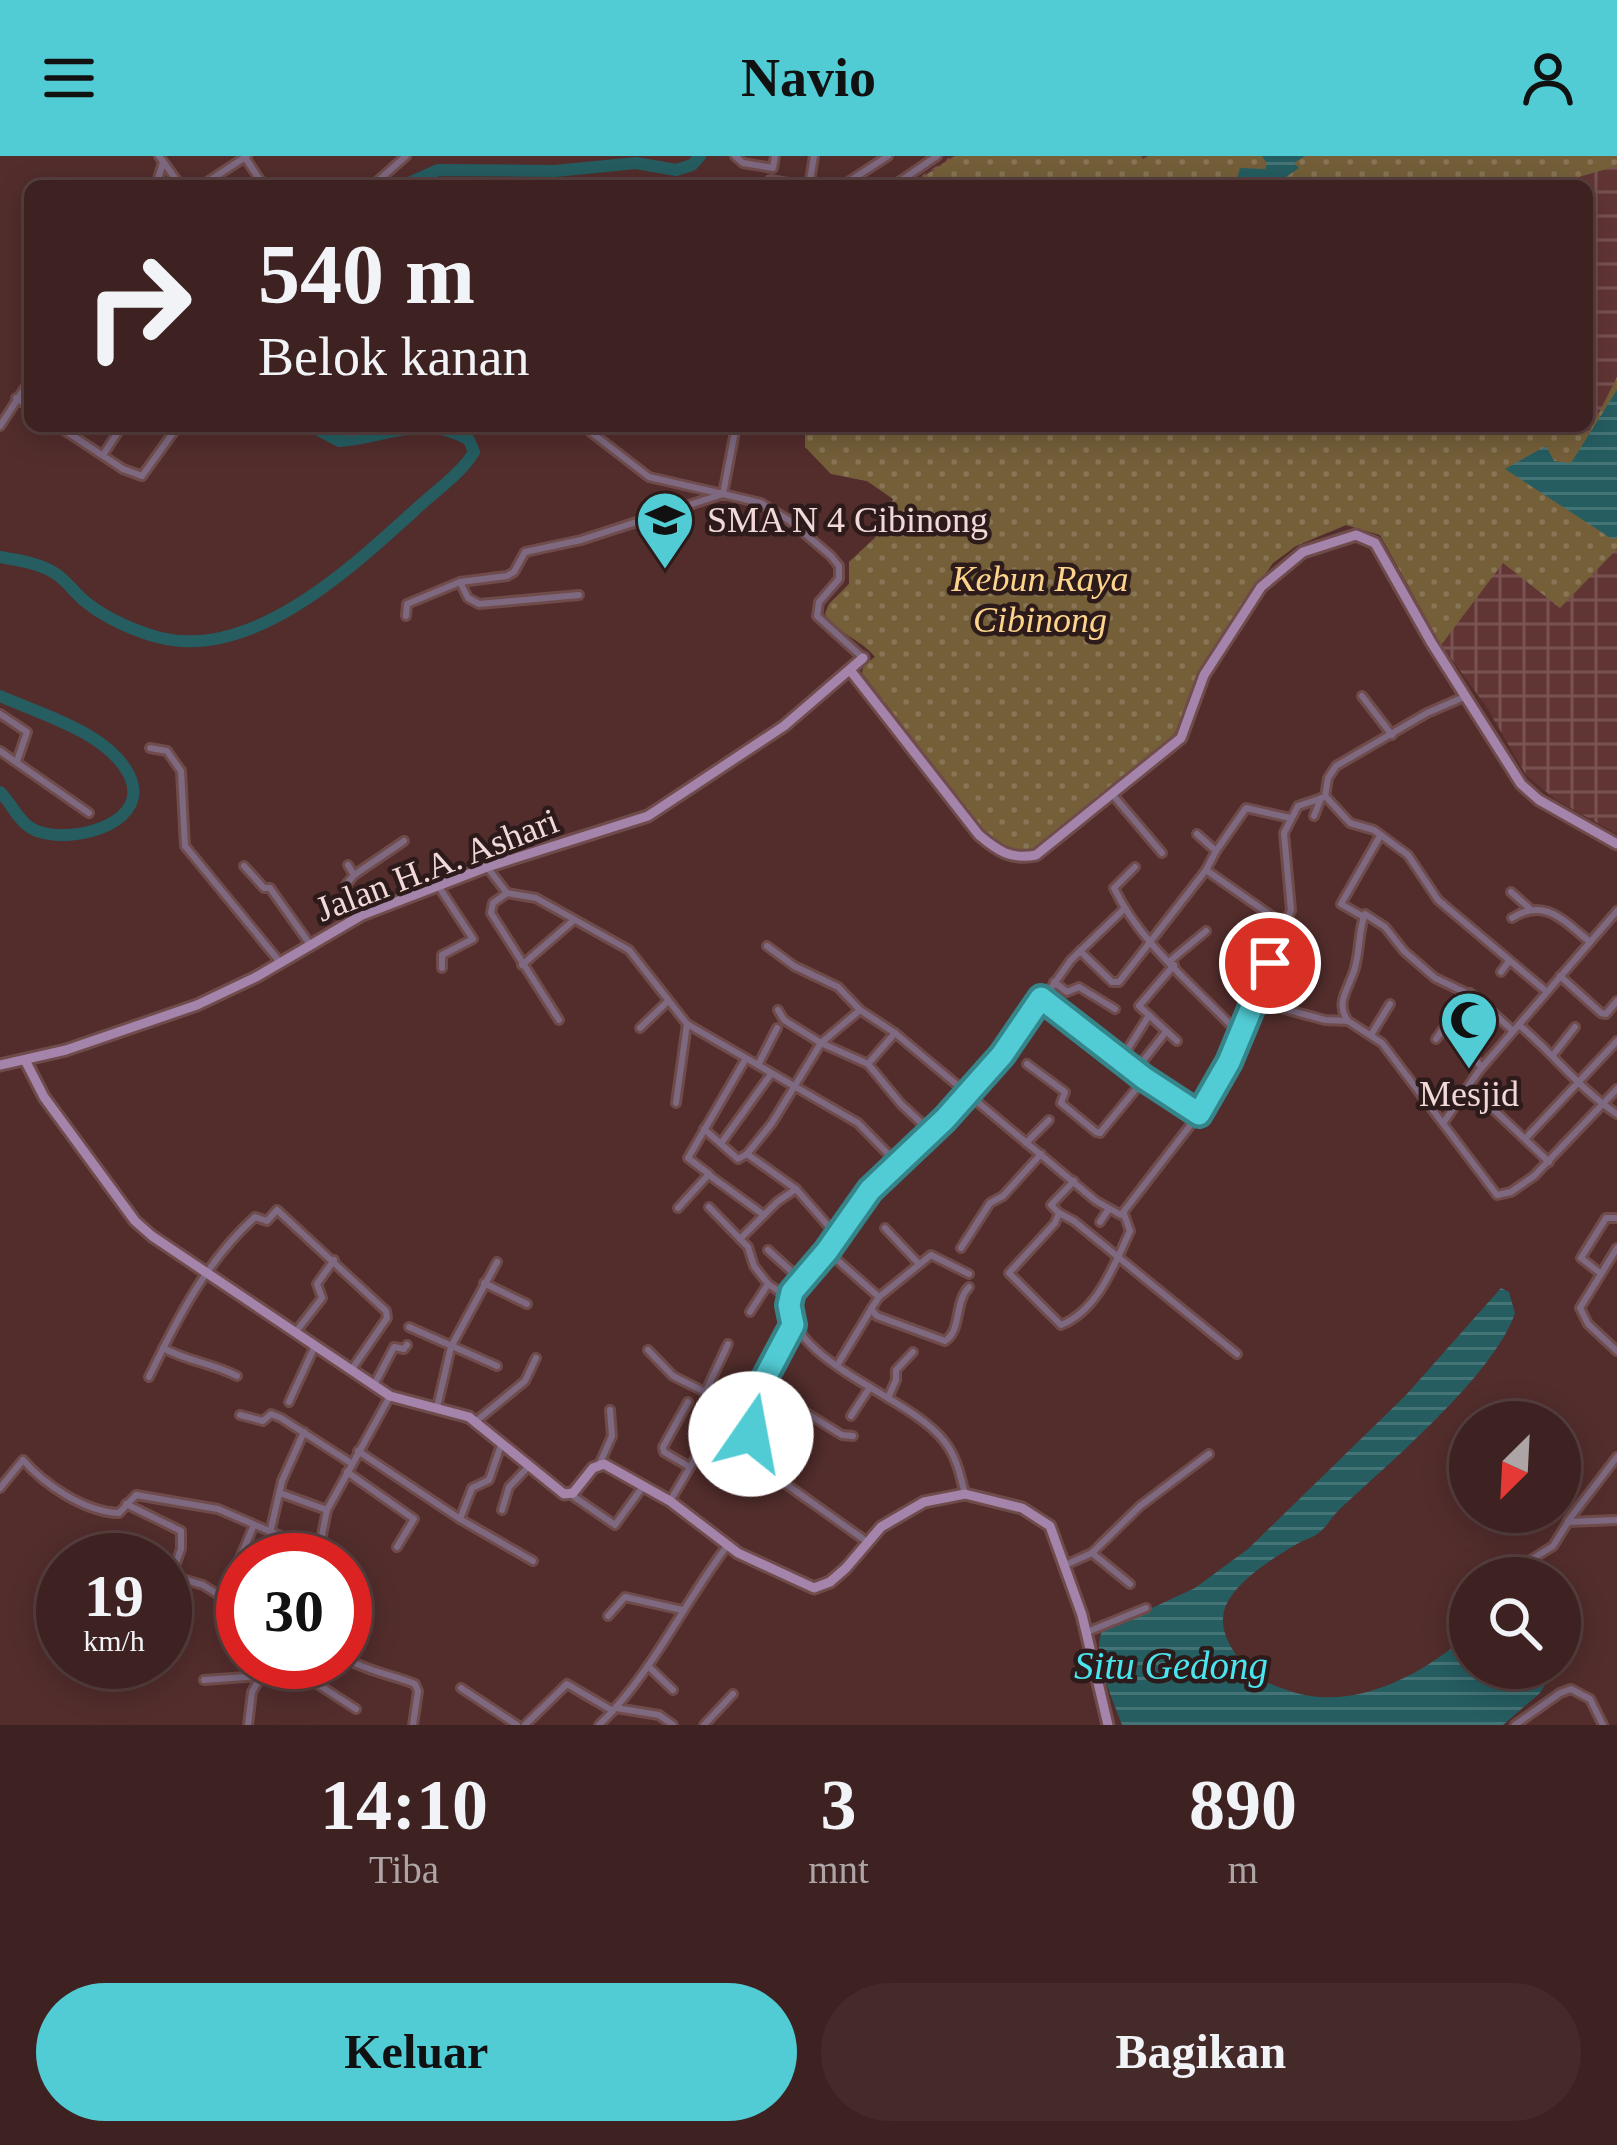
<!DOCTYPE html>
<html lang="id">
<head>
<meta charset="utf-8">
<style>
  body { margin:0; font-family:Georgia,serif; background:#452a2a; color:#f1f3f6; height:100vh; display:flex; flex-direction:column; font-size:45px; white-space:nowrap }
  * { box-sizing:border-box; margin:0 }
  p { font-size:39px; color:#ada4a5 }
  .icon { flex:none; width:66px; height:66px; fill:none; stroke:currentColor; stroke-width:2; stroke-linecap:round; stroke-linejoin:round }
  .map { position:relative; height:1569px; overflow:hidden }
  .drawer { display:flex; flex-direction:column; background:#3e2221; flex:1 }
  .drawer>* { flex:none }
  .guide { position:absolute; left:24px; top:24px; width:1569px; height:252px; border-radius:18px; box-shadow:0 6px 30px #0003,0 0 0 3px #573f3f; background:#3e2221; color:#f1f3f6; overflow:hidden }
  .needle { width:78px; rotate:204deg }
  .controls { position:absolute; left:1449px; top:1245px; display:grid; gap:24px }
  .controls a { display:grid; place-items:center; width:132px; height:132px; border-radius:50%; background:#3e2221; box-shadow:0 6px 30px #0003,0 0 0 3px #573f3f; font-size:60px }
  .speed { position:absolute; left:36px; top:1377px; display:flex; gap:24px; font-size:60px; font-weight:700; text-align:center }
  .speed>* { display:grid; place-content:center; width:156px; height:156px; border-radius:50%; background:#3e2221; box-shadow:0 6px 30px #0003,0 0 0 3px #573f3f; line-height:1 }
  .speed small { font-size:30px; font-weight:400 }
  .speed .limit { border:18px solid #d22; background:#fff; color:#111 }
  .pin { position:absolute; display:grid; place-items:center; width:102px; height:102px; color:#fff; margin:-51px; border:6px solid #fff; border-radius:50%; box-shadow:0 3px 12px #0007 }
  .me { position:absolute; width:132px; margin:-66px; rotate:12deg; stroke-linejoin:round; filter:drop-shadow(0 0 9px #0008) }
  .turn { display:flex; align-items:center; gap:42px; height:252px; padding:0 36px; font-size:54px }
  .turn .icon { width:156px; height:156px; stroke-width:2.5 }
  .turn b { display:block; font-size:84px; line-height:102px }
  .eta { display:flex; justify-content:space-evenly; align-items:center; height:204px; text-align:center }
  .eta b { font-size:72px; font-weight:700; line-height:84px }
  .button { display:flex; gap:24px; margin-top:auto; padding:24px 36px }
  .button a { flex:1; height:138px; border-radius:72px; background:#51ccd4; color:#111; font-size:48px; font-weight:700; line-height:138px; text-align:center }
  .button a+a { background:#452a2a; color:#f1f3f6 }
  header { display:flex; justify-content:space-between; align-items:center; height:156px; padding:0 36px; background:#51ccd4; color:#111; font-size:54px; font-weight:700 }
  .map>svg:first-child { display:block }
</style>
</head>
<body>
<header><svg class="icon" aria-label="menu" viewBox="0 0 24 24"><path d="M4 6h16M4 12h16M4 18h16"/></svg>Navio<svg class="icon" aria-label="person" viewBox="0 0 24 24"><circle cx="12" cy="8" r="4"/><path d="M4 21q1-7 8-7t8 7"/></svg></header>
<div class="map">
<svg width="1617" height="1569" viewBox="0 0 1617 1569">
  <defs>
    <pattern id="industrial-grid" width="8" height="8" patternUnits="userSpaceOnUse" patternTransform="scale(3)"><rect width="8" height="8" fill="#623535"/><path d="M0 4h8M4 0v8" fill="none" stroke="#795252"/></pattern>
    <pattern id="park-dots" width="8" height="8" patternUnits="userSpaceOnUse" patternTransform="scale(3)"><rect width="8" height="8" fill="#745f39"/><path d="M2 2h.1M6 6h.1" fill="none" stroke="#887555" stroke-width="1.8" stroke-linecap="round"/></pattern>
    <pattern id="water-rules" width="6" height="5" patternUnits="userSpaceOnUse" patternTransform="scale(3)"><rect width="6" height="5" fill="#255d61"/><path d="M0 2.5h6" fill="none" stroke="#457477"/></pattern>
  </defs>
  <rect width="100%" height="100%" fill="#522d2c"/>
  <path fill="url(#industrial-grid)" d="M952,0H1617V678L1556,644L1526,619L1486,550L1441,489L1380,379L1346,369L1296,390L1273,407L1206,504L1195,525L1181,569L987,678L862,517L864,509L875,501L863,487L831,467L825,458L829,448L849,428V406L879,378L893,343L867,325L831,318L805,291V277L785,272L741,276L637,275L638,270H1587V30H905Z"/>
  <g fill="url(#park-dots)">
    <path d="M955,0H1140L1143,3L1148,0H1617V10L1548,30H909Z"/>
    <path d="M1617,221V393L1560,452L1503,407L1441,489L1380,379L1346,369L1296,390L1273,407L1206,504L1172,584L1036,694C1014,698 1003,693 987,678L862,517L864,509L875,501C861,483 836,477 825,458L829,448L849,428V406L879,378L893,343L867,325L831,318L805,291V277L785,272L741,276L742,270H1578L1588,278Z"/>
  </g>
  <g fill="url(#water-rules)">
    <path d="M1262,0H1305L1294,7L1299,12L1273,30H1235L1240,12L1265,13L1267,8Z"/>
    <path d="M1617,234V381L1612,383L1505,313L1546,290L1554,305L1571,307Z"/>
    <path d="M1501,1132L1509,1136L1515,1157C1494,1219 1388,1308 1339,1354C1332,1360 1328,1369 1321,1375C1314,1382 1305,1383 1297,1388C1273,1402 1232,1427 1224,1455C1219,1476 1233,1497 1247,1512C1258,1524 1272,1529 1287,1534C1351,1558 1423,1519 1470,1477V1512H1555L1540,1537L1503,1569H1122C1113,1542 1091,1501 1102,1475L1195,1432L1248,1393L1406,1239Z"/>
    <path d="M1560,1422L1573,1429L1578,1449L1560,1501Z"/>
  </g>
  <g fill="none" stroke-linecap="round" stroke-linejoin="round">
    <g stroke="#255d61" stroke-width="12">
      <path d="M402,30L438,14L555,15L636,7L676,14L692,9L700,0"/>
      <path d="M0,401C18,404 37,407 53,416C67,424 74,437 87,447C107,463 137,476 161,482C254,504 352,411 415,354C434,336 461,318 474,296L469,284C425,257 384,282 339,285L311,270"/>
      <path d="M0,540C40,558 103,575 127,615C157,666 74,689 37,675C19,668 13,649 0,636"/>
    </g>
    <g stroke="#6f4c4b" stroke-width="12">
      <g id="street">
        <path d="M159,0L181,30"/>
        <path d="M735,0L743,7L773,12L775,0"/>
        <path d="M246,3L264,30"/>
        <path d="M156,30L163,6"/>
        <path d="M201,30L247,0"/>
        <path d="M372,30L406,0"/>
        <path d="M770,30V24L806,30"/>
        <path d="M809,30L814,0"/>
        <path d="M842,30L888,0"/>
        <path d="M893,30L937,0"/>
        <path d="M16,242L30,251"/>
        <path d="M0,270L30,224"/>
        <path d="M58,270L123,313L142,320L178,270"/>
        <path d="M334,270L352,274L366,270"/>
        <path d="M583,270L649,321L723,338L736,270"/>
        <path d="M103,299L122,270"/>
        <path d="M460,426L468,442L479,448L579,439"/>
        <path d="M406,460L407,448L460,426L507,420L514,416L525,396L581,384L723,338L761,347L790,365L831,400L839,410V423L819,446L817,460L862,501"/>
        <path d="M1362,540L1392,579"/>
        <path d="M0,558L27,576L17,605"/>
        <path d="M150,592L167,595L181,615L185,690L279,805"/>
        <path d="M0,595L89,657"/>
        <path d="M1112,638L1162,697"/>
        <path d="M1326,641L1350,667L1374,674L1408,699L1438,744L1547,836"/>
        <path d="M1314,660L1321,642"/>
        <path d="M1216,695L1246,652L1290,662"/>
        <path d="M348,709L354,719L345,730L362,759"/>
        <path d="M244,710L264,732H270L309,787"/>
        <path d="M487,711L507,737L536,742L629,794L687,868L858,967L897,1007"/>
        <path d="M1135,711L1114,732C1141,789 1197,832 1241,880"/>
        <path d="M1206,714L1286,770"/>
        <path d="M354,719L404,685"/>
        <path d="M439,731L473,783L442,799V812"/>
        <path d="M1511,736L1529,752"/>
        <path d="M507,737L493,747L491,757L559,864"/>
        <path d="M1362,760L1341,748L1380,680"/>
        <path d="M1512,762C1545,741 1564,765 1590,786"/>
        <path d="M767,790L794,810L838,831L860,854L895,877L1096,1045L1121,1059L1199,958L1229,906L1291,754L1284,677L1298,650L1325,641L1328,622L1336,610L1427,557L1464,541"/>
        <path d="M1080,795L1112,826H1119L1206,714L1216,695L1197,678"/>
        <path d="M1170,805L1206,775"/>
        <path d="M522,809L574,764"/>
        <path d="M1174,809L1139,850L1177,885"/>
        <path d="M1501,816L1509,805"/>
        <path d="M1560,820L1601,857L1606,858L1617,845"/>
        <path d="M1054,826L1067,836L1079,831L1115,853"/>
        <path d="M1043,842L1145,922L1199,958"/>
        <path d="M1255,845L1325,864L1348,865L1382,887L1497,1039L1511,1036L1534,1020L1617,933"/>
        <path d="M778,854L784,864L821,887L868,908L901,948L931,976"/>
        <path d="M1348,865C1333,845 1353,828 1356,807C1360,791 1359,772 1365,758L1385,771L1404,795L1435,822L1477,842L1513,875"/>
        <path d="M1519,869C1554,898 1578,932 1617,958"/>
        <path d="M640,872L667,846"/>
        <path d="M1371,879L1390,848"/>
        <path d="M1436,883L1470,837"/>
        <path d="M1466,890L1481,911"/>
        <path d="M1129,891L1148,861"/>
        <path d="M1553,899L1575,871"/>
        <path d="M868,908L895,877"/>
        <path d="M1027,908L1065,936L1061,947L1096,976L1100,977L1145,922"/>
        <path d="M758,909L777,872"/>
        <path d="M1135,915L1165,877"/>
        <path d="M676,947L687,868"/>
        <path d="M1492,952L1549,1006"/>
        <path d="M1444,966L1478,916L1617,755"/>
        <path d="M704,973L738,1003L747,998L796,1033L837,1080"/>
        <path d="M1526,982L1617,885"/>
        <path d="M722,986L771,918"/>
        <path d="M1026,987L1049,964"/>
        <path d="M747,998L772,967L821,887L860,854"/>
        <path d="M709,1019L764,1059"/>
        <path d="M1074,1025L1051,1049L1059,1057L1055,1067L1009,1117L1061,1169C1098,1154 1114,1109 1130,1075L1124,1058"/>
        <path d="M709,1051L748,1091L754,1110L768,1128L789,1142"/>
        <path d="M678,1052L709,1018L688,1002L745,904"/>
        <path d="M1059,1057L1074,1065L1237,1198"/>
        <path d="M1100,1066L1108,1054"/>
        <path d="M885,1072L919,1108"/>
        <path d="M740,1083L777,1046L796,1033"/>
        <path d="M961,1092L990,1047L1003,1040L1041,998"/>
        <path d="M1617,1092L1580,1152L1588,1168L1617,1195"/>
        <path d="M768,1094L801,1124"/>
        <path d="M827,1095L879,1141L871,1153L877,1160L945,1185C962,1174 954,1146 969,1131"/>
        <path d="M1600,1117L1581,1102L1606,1062H1617"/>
        <path d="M484,1127L527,1148"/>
        <path d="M879,1141L931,1099L969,1118"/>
        <path d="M750,1156L768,1128"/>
        <path d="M409,1171L497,1210"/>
        <path d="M295,1177L322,1142L317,1128L334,1104"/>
        <path d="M163,1192C189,1206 212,1207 237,1220"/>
        <path d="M648,1194L673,1220L729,1248"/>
        <path d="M838,1208L870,1155"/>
        <path d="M149,1221C177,1163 207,1104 255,1061L267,1065L277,1054L386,1155L387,1162L352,1213"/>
        <path d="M374,1229L394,1191L404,1193L407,1189"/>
        <path d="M761,1229L842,1279L853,1280"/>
        <path d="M706,1235L728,1188"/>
        <path d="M888,1242L896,1224V1214L913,1196"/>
        <path d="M289,1246L314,1192"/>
        <path d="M688,1246L663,1291L664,1296L688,1310"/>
        <path d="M437,1251L451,1191L497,1106"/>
        <path d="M743,1252L752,1264V1279L788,1303L799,1288"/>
        <path d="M240,1259L263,1265L271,1258L281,1262L351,1307"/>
        <path d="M851,1260L870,1231"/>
        <path d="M475,1266L525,1225L536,1202"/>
        <path d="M358,1295L460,1363L533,1405"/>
        <path d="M600,1307L612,1280L610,1254"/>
        <path d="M347,1316L414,1363L397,1391"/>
        <path d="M783,1326L866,1385"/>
        <path d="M0,1332L23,1304C45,1329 85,1356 119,1357L136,1339L218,1353L320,1397"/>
        <path d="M280,1337L327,1354"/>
        <path d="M570,1338L615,1369L644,1329"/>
        <path d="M965,1338C960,1319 957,1301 944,1285C909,1239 787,1207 789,1142L870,1034L945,963L1009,891L1071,804L1123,754"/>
        <path d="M670,1345L724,1254L729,1248L746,1251L793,1169"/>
        <path d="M126,1348L181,1375V1393L171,1421"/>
        <path d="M502,1354L509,1331L529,1310"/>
        <path d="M460,1363L472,1332L489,1324L501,1289"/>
        <path d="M1568,1365L1617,1301"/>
        <path d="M270,1377L282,1325L304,1276"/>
        <path d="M1092,1397L1130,1428"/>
        <path d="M67,1403L82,1388L128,1404"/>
        <path d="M317,1404L327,1354L390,1240"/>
        <path d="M1063,1410L1092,1397L1140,1350L1209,1298"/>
        <path d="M1518,1412L1553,1390L1568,1366L1617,1364"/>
        <path d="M165,1418L203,1429L243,1454"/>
        <path d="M223,1443L253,1371"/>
        <path d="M608,1460L625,1441L682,1454"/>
        <path d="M1087,1476L1146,1452"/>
        <path d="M345,1502C369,1516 390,1518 415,1528L418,1535L413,1569"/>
        <path d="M269,1507L291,1521L302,1518L356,1553"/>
        <path d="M648,1510L673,1534"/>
        <path d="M204,1524L261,1520"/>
        <path d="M461,1532L517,1569"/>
        <path d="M616,1552L659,1559L673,1569"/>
        <path d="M248,1569L252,1536L269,1506"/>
        <path d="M525,1569L567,1528L613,1555"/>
        <path d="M599,1569C652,1518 683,1448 727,1390"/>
        <path d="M704,1569L733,1538"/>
        <path d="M1515,1569L1560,1537L1571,1533L1590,1543L1603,1569"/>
      </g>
    </g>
    <g stroke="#6f4c4b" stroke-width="15">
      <g id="secondary">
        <path d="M850,514L979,679C998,695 1011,704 1036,699L1181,582L1204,519L1261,431L1303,396L1356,379L1375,387L1431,486L1521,628L1539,644L1617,688"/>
        <path d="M25,904L44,941L135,1065L152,1080L390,1240L469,1261L564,1338L573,1337L593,1312L604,1308L670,1345L738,1397L814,1432L830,1426L846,1412L881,1371L924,1346L965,1338L1022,1352L1050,1370L1082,1459L1108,1569"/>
        <path d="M0,909L66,894L197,849L256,821L362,759L487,711L648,660L784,570L863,502"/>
      </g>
    </g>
    <use href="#street" stroke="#7e6981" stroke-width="6"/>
    <use href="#secondary" stroke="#a484aa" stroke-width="9"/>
  </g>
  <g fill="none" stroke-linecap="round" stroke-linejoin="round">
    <g stroke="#35858a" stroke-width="30">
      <path id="route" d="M751,1278L752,1264L743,1252L758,1235L793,1169L789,1149L792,1136L827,1095L870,1034L945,963L1002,899L1041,842L1144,922L1199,958L1229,906L1270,807"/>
    </g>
    <use href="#route" stroke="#51ccd4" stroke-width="21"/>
  </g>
  <defs>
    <g id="university-pin" transform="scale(3)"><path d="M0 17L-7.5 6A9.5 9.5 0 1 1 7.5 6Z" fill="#51ccd4" stroke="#2c1b1a"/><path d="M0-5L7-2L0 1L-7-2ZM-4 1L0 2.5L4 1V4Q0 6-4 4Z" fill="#111"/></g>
    <g id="mosque-pin" transform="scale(3)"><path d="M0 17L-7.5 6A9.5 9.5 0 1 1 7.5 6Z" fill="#51ccd4" stroke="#2c1b1a"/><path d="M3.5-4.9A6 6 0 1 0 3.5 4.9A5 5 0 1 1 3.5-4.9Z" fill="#111"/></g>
  </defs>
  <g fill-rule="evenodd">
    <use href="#university-pin" x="665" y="364"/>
    <use href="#mosque-pin" x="1469" y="864"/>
  </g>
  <g text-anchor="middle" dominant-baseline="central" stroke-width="9" stroke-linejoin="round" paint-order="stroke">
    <g font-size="36" fill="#f2d9d7" stroke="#2c1b1a" text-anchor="start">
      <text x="707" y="364">SMA N 4 Cibinong</text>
      <text x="1469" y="938" text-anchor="middle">Mesjid</text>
    </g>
    <g font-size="36" font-style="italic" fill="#fdd48b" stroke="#2c1b1a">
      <text x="1040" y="423">Kebun Raya<tspan x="1040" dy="41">Cibinong</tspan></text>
    </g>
    <g font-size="36" fill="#f2d9d7" stroke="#2c1b1a">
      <text transform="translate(437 709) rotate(-21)">Jalan H.A. Ashari</text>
    </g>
    <g font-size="39" font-style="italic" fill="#49e6f0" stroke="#2c1b1a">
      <text x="1171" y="1509">Situ Gedong</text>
    </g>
  </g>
</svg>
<div class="controls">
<a><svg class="needle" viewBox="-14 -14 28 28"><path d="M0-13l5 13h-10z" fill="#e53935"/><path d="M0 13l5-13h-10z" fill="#ada4a5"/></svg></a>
<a><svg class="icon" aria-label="search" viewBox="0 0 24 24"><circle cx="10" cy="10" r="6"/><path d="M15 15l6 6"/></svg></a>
</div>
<div class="speed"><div>19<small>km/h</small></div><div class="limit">30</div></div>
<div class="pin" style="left:1270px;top:807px;background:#d93025"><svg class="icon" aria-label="arrive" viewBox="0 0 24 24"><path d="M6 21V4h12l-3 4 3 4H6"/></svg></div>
<svg class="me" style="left:751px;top:1278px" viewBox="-20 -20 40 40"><circle r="19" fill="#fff"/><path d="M0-13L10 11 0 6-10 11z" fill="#51ccd4"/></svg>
<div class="guide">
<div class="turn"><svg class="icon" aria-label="right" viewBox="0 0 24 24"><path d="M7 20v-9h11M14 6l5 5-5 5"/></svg><div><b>540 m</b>Belok kanan</div></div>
</div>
</div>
<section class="drawer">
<div class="eta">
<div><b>14:10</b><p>Tiba</p></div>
<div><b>3</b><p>mnt</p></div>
<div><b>890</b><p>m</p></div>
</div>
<div class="button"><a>Keluar</a><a>Bagikan</a></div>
</section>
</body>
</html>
